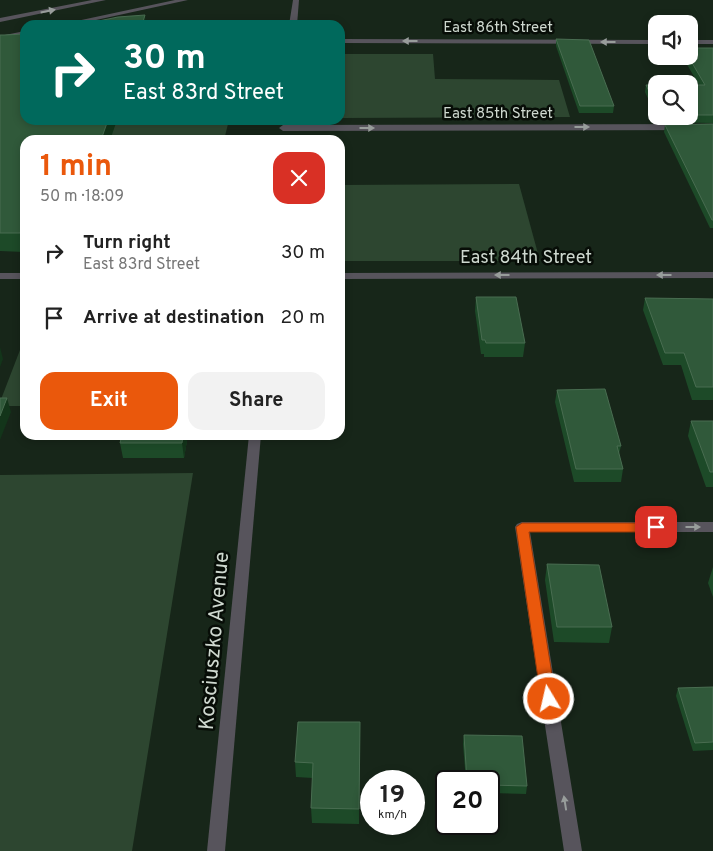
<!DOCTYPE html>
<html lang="en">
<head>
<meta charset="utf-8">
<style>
  body { margin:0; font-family:Overpass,sans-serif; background:#f2f2f2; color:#222; height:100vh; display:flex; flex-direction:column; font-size:19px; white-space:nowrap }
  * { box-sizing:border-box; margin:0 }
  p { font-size:16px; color:#767676 }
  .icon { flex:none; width:28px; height:28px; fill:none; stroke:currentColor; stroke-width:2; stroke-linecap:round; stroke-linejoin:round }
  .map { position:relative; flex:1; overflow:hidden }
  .panel { position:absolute; left:20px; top:135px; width:325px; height:305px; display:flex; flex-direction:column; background:#fff; border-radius:15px; box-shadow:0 2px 8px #0003 }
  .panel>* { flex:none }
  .top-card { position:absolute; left:20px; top:20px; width:325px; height:105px; border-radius:15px; box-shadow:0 2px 8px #0003; background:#00695c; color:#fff; overflow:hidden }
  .tools { position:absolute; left:648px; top:15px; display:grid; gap:10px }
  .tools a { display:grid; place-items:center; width:50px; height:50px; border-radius:10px; background:#fff; box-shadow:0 2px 8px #0003; font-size:25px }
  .speed { position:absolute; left:360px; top:770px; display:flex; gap:10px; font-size:25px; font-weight:700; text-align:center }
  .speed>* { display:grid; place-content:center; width:65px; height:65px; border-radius:50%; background:#fff; box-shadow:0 2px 8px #0003; line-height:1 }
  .speed small { font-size:12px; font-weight:400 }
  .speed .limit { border:2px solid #111; border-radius:8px; background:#fff; color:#111 }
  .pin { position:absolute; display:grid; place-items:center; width:42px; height:42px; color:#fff; margin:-21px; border-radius:10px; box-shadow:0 2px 8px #0006 }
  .me { position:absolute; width:55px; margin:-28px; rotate:351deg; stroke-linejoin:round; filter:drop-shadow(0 0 4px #0008) }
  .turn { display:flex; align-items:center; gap:18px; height:105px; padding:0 20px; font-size:22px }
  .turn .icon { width:65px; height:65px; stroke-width:2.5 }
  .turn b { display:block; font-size:35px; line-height:42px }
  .round { display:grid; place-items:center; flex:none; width:52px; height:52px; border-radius:15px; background:#f2f2f2 }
  .headline { display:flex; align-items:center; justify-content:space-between; height:85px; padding:0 20px }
  h1 { font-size:30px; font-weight:700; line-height:38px; color:#ea580c }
  .primary-button { display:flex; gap:10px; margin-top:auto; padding:10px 20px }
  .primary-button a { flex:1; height:58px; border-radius:15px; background:#ea580c; color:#fff; font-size:20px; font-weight:700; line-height:58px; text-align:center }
  .primary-button a+a { background:#f2f2f2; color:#222 }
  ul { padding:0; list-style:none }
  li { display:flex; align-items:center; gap:15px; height:65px; padding:0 20px }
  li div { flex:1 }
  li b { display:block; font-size:19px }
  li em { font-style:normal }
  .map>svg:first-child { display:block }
</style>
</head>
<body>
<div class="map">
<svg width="713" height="851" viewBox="0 0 713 851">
  <rect width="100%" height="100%" fill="#172619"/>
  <g fill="#2d4630">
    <path d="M340,54H433L435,79L559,80L570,117L340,118Z"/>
    <path d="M116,120H229L224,140H108Z"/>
    <path d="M519,184L540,261H340V185Z"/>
    <path d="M25,337V406H0V402Z"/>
    <path d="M193,473L132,851H0V475Z"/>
  </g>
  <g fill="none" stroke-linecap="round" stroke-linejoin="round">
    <g fill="#57545c" fill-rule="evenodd">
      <path d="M92,0H106L0,22V18Z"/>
      <path d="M175,0H188L73,25H58Z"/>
      <path d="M293,0H299L297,25H289Z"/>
      <path d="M25,31V35L0,40V36Z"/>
      <path d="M340,39L656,40V44L340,43Z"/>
      <rect x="689" y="40" width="24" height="4"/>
      <path d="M713,124V130L283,131L279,128L283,125Z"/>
      <path d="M713,272V278L340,279V273Z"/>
      <rect x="0" y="273" width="25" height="6"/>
      <path d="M249,435H261L225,851H207Z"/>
      <path d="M522,522H713V532H530L582,851H564L515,527L517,524Z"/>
    </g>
  </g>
  <g fill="#1d4a28">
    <path d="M0,35L25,120H117L110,140H25V248L24,252L0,251Z"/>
    <path d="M556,39L614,106L613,113H579L556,46Z"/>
    <path d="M713,48V123L659,122L645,92L646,85H656V116H689V85H699L682,56H689Z"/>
    <path d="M713,124V228H710L664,132L665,125Z"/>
    <path d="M476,297L525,343L523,357H484V354H481L475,311Z"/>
    <path d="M645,298L713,299V400H692L681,365H663L643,310Z"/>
    <path d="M557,390L621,446L619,454L623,469L621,482H574L555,402Z"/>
    <path d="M691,421H713V487H706L688,436Z"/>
    <path d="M188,435L184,458H123L120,443Z"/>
    <path d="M547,564L612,627L609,643L554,642L545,580Z"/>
    <path d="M713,567V597L708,583Z"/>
    <path d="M713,687V750L693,751L676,696L678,688Z"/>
    <path d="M360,722L359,824L312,823L311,808L313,778L296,777L295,762Z"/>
    <path d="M464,735L527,786L526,794L489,793V781H466L463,744Z"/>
  </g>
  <g fill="#13351a">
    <path d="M145,15L146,25H142Z"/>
    <path d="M108,120H117L110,140H101Z"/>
    <path d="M25,220V248L24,252L20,233Z"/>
    <path d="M0,347L3,359L0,367Z"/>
    <path d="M7,398L11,412L0,440V416Z"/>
    <path d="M183,435H188L184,458L182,443Z"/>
  </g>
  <g fill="#30593a" stroke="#496d51">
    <path d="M145,15L142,25H34L35,23H89L118,17Z"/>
    <path d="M25,34V120H108L101,140H25V220L20,233H0V35H4Z"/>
    <path d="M556,39L589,40L614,106H580Z"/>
    <path d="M689,48H713V115H689V85H705L688,56H689Z"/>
    <path d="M646,85H656V106Z"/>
    <path d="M713,124V220H712L665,125Z"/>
    <path d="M476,297H516L525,343H486L485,340H482Z"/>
    <path d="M645,298L713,299V387H696L684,353H665Z"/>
    <path d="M605,389L621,446H617L623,469H576L557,390Z"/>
    <path d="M0,398H7L0,416Z"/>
    <path d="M691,421H713V472H710Z"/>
    <path d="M122,435H183L182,443H120Z"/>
    <path d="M547,564L599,565L612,627H557Z"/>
    <path d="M713,687V742L695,743L678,688Z"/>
    <path d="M298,722H360L359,809L311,808L313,763L295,762Z"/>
    <path d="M464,735L522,736L527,786L489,785V781H467Z"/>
  </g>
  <defs><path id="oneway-solid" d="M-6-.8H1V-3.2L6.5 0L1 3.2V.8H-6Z" transform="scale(1.25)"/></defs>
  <g fill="#989d9b">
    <use href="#oneway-solid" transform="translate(48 11) rotate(-11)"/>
    <use href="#oneway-solid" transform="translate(410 41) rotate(-180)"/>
    <use href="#oneway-solid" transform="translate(608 42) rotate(-180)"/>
    <use href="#oneway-solid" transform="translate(582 127)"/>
    <use href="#oneway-solid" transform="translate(367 128)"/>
    <use href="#oneway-solid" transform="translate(502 275) rotate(180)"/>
    <use href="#oneway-solid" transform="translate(664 275) rotate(180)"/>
    <use href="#oneway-solid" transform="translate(693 527)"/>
    <use href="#oneway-solid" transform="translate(565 803) rotate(-99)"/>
  </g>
  <path fill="#ea580c" stroke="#983908" d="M522,523H656L662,527L656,532H529L556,699L554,703L549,705L543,703L541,699L516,527Z"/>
  <g text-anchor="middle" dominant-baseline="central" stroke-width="5" stroke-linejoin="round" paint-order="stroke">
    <g font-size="15" fill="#ced8cf" stroke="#070d07">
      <text x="498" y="28">East 86th Street</text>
      <text x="498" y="114">East 85th Street</text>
    </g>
    <g font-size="18" fill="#ced8cf" stroke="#070d07">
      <text x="526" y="258">East 84th Street</text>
    </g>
    <g font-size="21" fill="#ced8cf" stroke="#070d07">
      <text transform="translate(215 641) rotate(-85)">Kosciuszko Avenue</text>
    </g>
  </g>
</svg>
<div class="tools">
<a><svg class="icon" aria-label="sound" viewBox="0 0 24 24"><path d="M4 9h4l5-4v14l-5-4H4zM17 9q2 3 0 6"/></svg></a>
<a><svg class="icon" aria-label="search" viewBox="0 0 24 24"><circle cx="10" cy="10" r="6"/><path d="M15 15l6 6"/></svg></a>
</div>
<div class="speed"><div>19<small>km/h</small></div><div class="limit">20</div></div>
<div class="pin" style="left:656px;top:527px;background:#d93025"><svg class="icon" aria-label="arrive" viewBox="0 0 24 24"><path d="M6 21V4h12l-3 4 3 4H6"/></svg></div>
<svg class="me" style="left:549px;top:699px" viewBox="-20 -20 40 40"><circle r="17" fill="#ea580c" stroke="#fff" stroke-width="3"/><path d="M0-11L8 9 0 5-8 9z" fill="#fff"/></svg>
<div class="top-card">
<div class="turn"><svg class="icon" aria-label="right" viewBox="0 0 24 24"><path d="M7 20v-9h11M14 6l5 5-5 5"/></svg><div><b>30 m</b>East 83rd Street</div></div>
</div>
<section class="panel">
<div class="headline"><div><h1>1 min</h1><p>50 m · 18:09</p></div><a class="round" style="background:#d93025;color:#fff"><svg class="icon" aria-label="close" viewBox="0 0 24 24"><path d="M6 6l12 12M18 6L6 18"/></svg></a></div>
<ul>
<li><svg class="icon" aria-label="right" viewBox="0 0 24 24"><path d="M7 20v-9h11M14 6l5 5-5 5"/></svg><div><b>Turn right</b><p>East 83rd Street</p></div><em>30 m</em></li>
<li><svg class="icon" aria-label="arrive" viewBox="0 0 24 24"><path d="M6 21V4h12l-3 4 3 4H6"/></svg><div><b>Arrive at destination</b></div><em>20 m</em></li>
</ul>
<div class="primary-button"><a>Exit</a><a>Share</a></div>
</section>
</div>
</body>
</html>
